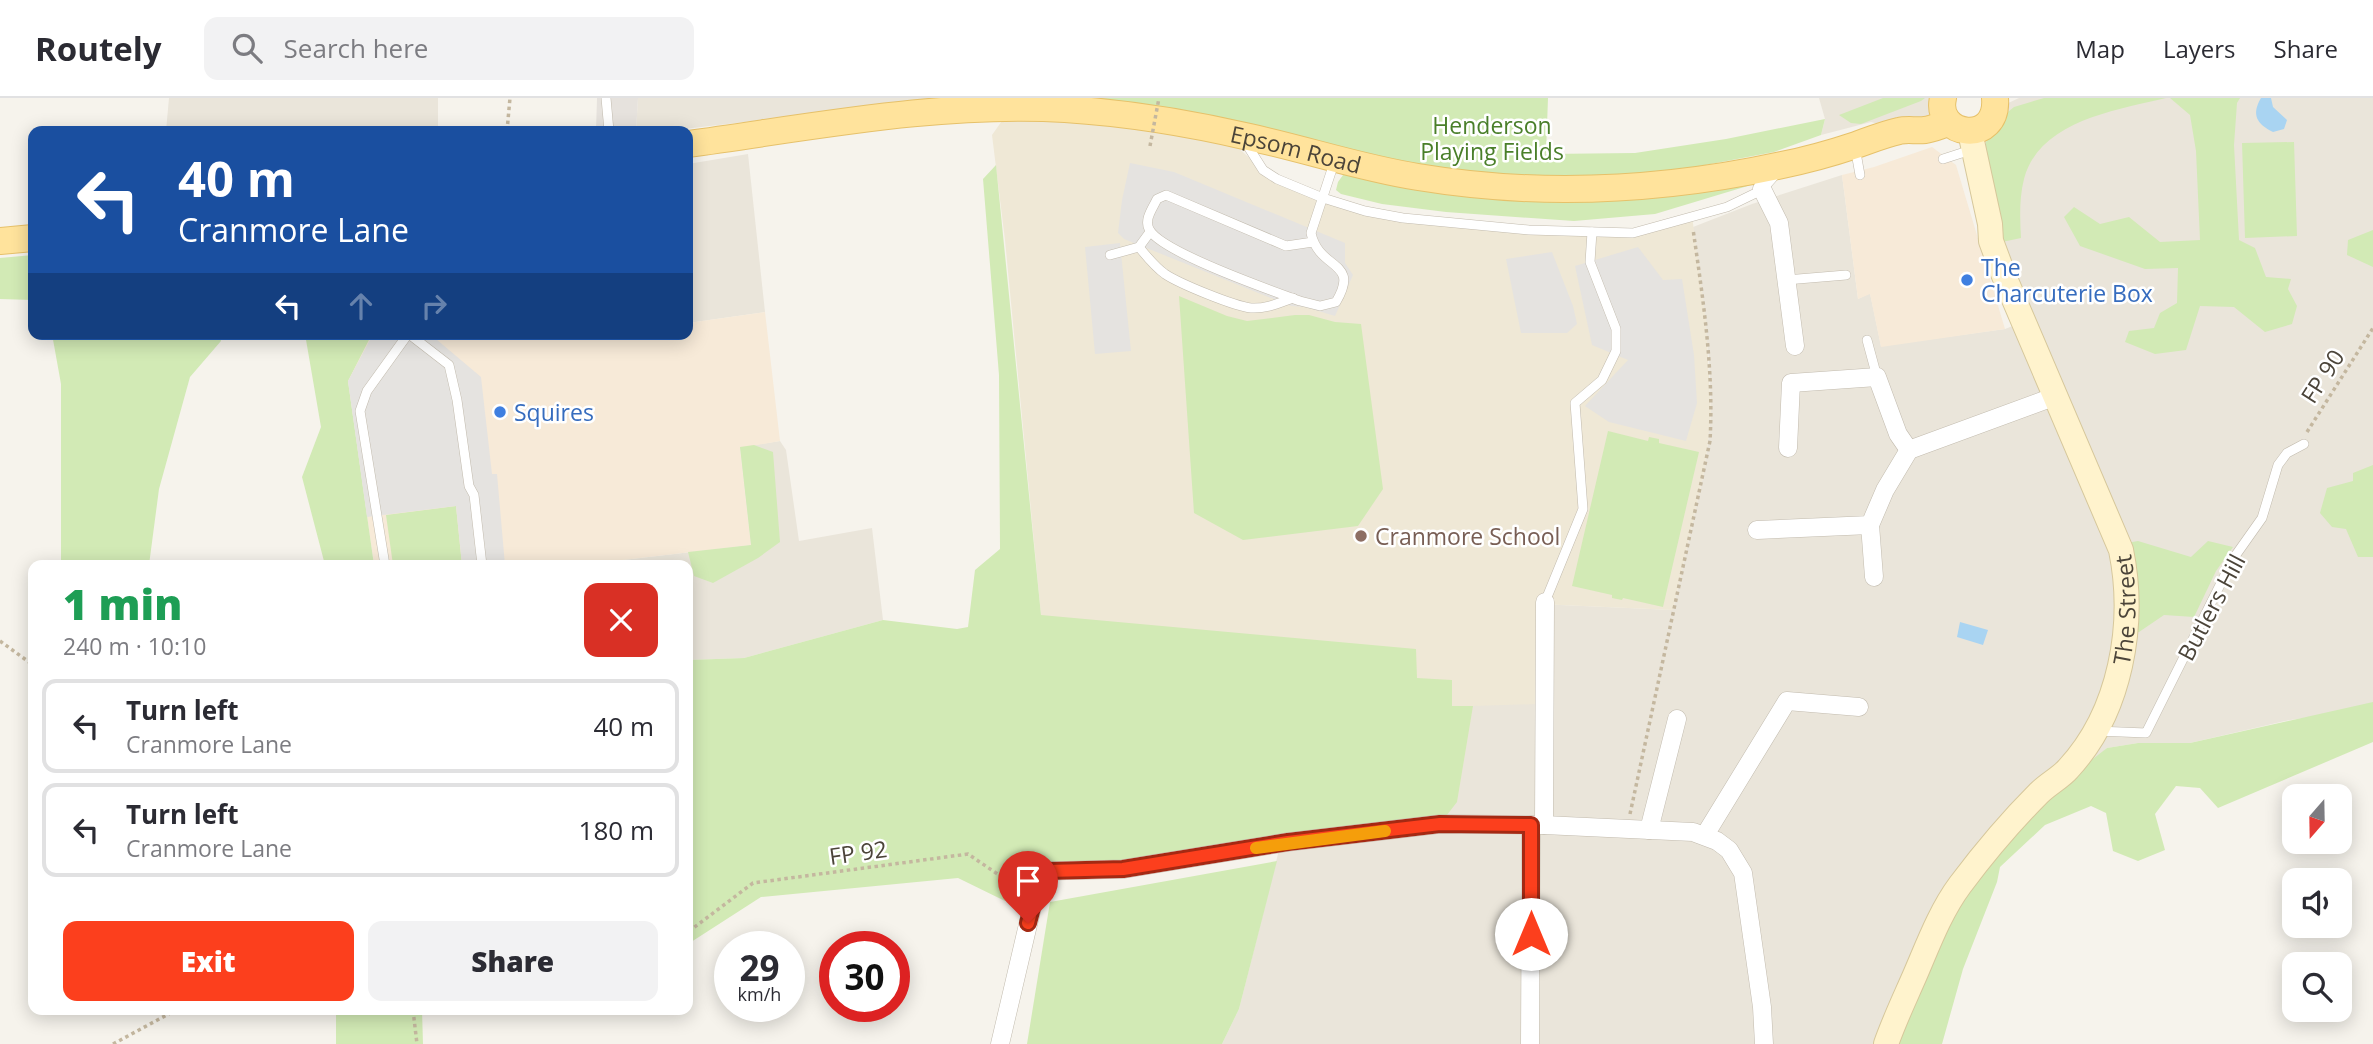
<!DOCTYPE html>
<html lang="en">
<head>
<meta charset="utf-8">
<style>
  body { margin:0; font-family:"Open Sans",sans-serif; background:#f2f2f3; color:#2b2b33; height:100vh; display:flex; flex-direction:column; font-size:26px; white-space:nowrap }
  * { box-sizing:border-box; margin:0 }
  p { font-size:23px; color:#7c7c81 }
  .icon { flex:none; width:38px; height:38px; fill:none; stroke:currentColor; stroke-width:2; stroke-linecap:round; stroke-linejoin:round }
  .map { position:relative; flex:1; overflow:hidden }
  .drawer { position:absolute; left:28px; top:462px; width:665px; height:455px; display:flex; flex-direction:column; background:#fff; border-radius:14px; box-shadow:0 4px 18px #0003 }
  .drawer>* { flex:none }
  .guide { position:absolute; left:28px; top:28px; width:665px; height:214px; border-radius:14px; box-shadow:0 4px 18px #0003; background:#1a4fa0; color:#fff; overflow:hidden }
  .needle { width:46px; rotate:200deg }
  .tools { position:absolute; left:2282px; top:686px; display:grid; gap:14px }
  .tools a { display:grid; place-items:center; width:70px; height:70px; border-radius:14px; background:#fff; box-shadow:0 4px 18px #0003; font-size:35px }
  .speed { position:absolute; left:714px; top:833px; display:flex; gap:14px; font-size:35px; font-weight:700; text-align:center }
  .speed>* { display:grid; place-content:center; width:91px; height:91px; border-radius:50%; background:#fff; box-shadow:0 4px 18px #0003; line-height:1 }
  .speed small { font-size:18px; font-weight:400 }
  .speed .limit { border:10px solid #d22; background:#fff; color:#111 }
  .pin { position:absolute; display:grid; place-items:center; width:60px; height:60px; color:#fff; margin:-72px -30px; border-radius:50% 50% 50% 0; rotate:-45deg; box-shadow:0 0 7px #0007 }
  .pin .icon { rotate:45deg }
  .me { position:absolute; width:77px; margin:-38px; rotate:0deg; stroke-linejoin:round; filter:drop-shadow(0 0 5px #0008) }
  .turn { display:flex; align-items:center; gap:24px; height:147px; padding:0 35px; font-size:32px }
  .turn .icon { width:91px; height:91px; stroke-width:2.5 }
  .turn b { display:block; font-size:49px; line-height:60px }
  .lanes { display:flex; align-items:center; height:66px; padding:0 35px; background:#0003; justify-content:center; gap:35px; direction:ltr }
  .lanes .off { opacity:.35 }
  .round { display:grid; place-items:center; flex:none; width:74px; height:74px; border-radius:14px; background:#f2f2f3 }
  .headline { display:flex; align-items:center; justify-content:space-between; height:119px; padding:0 35px }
  h1 { font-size:42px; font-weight:800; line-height:52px; color:#1e9e55 }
  .primary-button { display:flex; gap:14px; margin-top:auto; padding:14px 35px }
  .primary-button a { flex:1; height:80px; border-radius:14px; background:#fc3f1d; color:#fff; font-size:28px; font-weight:800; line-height:80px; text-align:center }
  .primary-button a+a { background:#f2f2f3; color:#2b2b33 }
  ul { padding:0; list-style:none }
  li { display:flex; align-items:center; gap:21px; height:94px; margin:0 14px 10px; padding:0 21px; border:4px solid #e1e1e2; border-radius:14px }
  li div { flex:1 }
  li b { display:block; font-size:26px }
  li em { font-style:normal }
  header { display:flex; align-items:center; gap:42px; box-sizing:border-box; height:98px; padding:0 35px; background:#fff; border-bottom:2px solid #e1e1e2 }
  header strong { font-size:33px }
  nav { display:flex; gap:38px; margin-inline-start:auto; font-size:24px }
  .search { width:490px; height:63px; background:#f2f2f3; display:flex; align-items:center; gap:18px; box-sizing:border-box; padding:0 24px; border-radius:14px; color:#7c7c81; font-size:26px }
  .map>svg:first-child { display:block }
</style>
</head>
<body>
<header>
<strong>Routely</strong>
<div class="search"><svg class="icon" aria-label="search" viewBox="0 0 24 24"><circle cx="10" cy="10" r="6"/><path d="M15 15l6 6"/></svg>Search here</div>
<nav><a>Map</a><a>Layers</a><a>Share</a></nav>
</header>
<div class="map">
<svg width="2373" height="946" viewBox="0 0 2373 946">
  <rect width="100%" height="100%" fill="#f6f3ec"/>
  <g fill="#eae5da">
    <path d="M169,0H438V33H166Z"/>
    <path d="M638,0H950L667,33H636Z"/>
    <path d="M1819,0H1940L1944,16L1901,32L1871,24L1821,37L1825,21Z"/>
    <path d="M2019,0H2373V609L2285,623L2190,645H2138L2107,650L1993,759L1898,946H1222L1239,911L1279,752L1473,608L1538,506L1673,512L1705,370L1711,316L1709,261L1693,129L1752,106L1842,77L1858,201L1870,195L1881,248L2005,231L2023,224L1975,51L2004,7Z"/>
    <path d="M748,56L765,214L688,225V66Z"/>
    <path d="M780,343L786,352L799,443L872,430L883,522L744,560L688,562V467H623V462L751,447L740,349Z"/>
  </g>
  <g fill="#f7ead8">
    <path d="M1932,49L1956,67L2005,231L1881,249L1870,196L1858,201L1842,77L1874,69Z"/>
    <path d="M765,214L780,343L740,350L751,447L623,462V467H374L348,283L336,236H688V225Z"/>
  </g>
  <path fill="#e6e2dd" d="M597,0H638L636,33H596Z"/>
  <path fill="#efe8d6" d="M1004,20L1093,24L1235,47L1263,72L1323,100L1403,120L1633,135L1692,118L1706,222L1711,316L1705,370L1673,512L1538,506L1537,606L1473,608L1457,704L1041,517L1005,142L992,37Z"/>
  <g fill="#d2eab5">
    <path d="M1095,0H1548L1546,56L1635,55L1726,41L1825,21L1821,37L1774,54L1695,69L1630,79L1563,82L1417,72Z"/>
    <path d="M1883,0H1925L1921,3L1861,26L1851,25L1839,17Z"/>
    <path d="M2044,0H2166C2116,12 2039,23 2024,81C2019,101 2020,121 2021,140L2002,144L1985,47L1993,26L2014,9Z"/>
    <path d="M2170,0H2240L2237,5L2234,47L2239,142L2255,150L2266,179L2291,181L2288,191L2297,208L2292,226L2265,234L2234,209L2200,208L2186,252L2155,256L2125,244L2129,233L2154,230L2160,215L2177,205L2178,170L2145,171L2080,148L2064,119L2074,109L2100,126L2129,119L2160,144L2200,142L2196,53L2190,17Z"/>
    <path d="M2294,44L2297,138L2245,140L2242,45Z"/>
    <path d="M996,67L1041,517L1416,551L1417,580L1452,582V608H1473L1457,704L1440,726L1070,771L1005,803L958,780L761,799L688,846V562L744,560L883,522L957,531L968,529L975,472L1000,451L999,277L983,81Z"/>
    <path d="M1354,75L1750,83L1751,87L1655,116L1574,123L1446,114L1382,106L1341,96L1336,92L1338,84L1343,77Z"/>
    <path d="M2373,132V169L2347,157L2348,142Z"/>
    <path d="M33,157V202L0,201V160Z"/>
    <path d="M1179,198L1227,218L1247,223L1295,217H1309L1335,224L1361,226L1383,391L1358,428L1243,442L1194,415Z"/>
    <path d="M52,236H220L221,243L190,279L159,391L149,467H61V286Z"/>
    <path d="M305,236H372L348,283L374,467H325L302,379L321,329Z"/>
    <path d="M1608,333L1648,343L1649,339L1659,341V345L1699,354L1663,509L1623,500L1622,502L1612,500V497L1572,488Z"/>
    <path d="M754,347L773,354L780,444L758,460L713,485L694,478L688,454L751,447L740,349Z"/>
    <path d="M2373,367V459H2358L2346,431L2332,429L2320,415L2327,390L2353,383V375Z"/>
    <path d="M456,408L462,467H393L386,417Z"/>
    <path d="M2138,443L2191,459L2208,443L2233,449L2216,473L2194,519L2164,517L2139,534H2132L2127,445Z"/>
    <path d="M2373,604V644L2218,710L2200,690L2176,688L2155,716L2165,752L2138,763L2113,753L2106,715L2091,708L2045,727L2000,769L1997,784L1963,871L1942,946H1898L1930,868L1965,798L1993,759L2076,674L2107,650L2138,645H2190Z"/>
    <path d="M1277,763L1239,911L1222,946H1027L1050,804Z"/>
    <path d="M336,912H422L423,946H336Z"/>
  </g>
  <g fill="#e5e3e0">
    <path d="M1130,65L1174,74L1345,145V165L1353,177L1335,218L1305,209L1291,208L1124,141L1118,135L1122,102Z"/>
    <path d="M1120,145L1131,253L1095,256L1085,149Z"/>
    <path d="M1638,149L1663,182L1682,181L1694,257L1697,305L1686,343L1609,324L1585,308L1628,262L1592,247L1575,168Z"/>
    <path d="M1552,154L1573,208L1577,226L1567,235H1521L1506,161Z"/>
    <path d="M373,236H430L481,279L492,376H497L505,467H462L456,408L367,419L348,283Z"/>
  </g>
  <g fill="#a9d4f2">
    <path d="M2261,0H2271L2273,9L2287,22L2284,31L2273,34C2257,26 2251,17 2261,0Z"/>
    <path d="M1960,524L1988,532L1983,547L1957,539Z"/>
  </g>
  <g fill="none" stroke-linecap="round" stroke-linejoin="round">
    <g stroke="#c2bbae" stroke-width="10">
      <g id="lane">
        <path d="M606,0L609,33"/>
        <path d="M1249,44V50L1263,72L1277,81L1323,100L1365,113L1403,120L1529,132L1633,135L1727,109L1762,92L1776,76"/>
        <path d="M1855,49L1860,77"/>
        <path d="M1943,61L1971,52"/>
        <path d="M1313,144L1286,148L1166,97L1157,101C1153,110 1144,121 1149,131C1160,154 1273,193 1300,203L1320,208L1336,204C1361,162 1319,173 1311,135L1335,62"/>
        <path d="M1139,149C1147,159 1155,169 1165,176C1180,186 1234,208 1251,210C1266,211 1279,205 1293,200"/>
        <path d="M1110,157L1139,149L1150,134"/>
        <path d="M1786,182L1846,177"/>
        <path d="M409,236L449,267L457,302L469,388L474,397L482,467"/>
        <path d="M1867,242L1877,279"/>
        <path d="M385,467L360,313L367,293L408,236"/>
        <path d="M1545,504L1583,411L1575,305L1602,282L1616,253V231L1590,164L1592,134"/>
        <path d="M2097,633L2146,635L2233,461L2262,420L2278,367L2287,355L2304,346"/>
      </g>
    </g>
    <g stroke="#c2bbae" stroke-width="19">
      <g id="street">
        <path d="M1762,91L1779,125L1795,248"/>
        <path d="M1788,350L1791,285L1877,279L1898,336L1909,352"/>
        <path d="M1870,427L1874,479"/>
        <path d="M1757,432L1870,427L1885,392L1909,352L2056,298"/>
        <path d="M1544,727L1545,504"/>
        <path d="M1649,732L1677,621"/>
        <path d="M1705,737L1787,603L1859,609"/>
        <path d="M1000,946L1034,801L1048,773L1123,771L1288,744L1440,726L1544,727L1693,734L1717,743L1729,752L1743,775L1762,909L1764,946"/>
        <path d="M1530,946L1531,727"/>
      </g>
    </g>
    <g stroke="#d6c79b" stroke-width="26">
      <g id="secondary">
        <path id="s1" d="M1886,946C1894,923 1905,900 1915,877C1928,847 1940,814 1960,787C1984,755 2011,723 2039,695C2048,686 2060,680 2068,671C2121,614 2136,526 2121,452L2004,178L1991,143L1990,126L1970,34"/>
      </g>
    </g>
    <g stroke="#e6c16a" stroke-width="28">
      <g id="primary">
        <path d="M1943,0C1934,39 1999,48 1995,0"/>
        <path id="s2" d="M688,46C813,29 938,4 1065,11C1127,15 1189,25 1249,39C1305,51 1361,70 1418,79C1539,99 1662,93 1782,67C1807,62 1832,55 1856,47C1870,42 1885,36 1899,33C1907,31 1916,33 1925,32C1933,31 1941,27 1949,25"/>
        <path d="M0,143L33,140"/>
      </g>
    </g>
    <g stroke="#c4b79f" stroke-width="3.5" stroke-dasharray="3.5 3.5" stroke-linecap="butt">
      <path d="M507,33L510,0"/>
      <path d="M2307,334L2373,230"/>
      <path d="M0,543L33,567"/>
      <path d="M1630,716L1710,343C1714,272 1703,201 1693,131"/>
      <path d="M688,831H692L753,785L968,756L1021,792"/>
      <path d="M413,912L417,946"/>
      <path d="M113,946L176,912"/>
    </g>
    <use href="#lane" stroke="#fff" stroke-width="9"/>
    <use href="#street" stroke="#fff" stroke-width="18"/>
    <use href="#secondary" stroke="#fff3cd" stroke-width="24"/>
    <use href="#primary" stroke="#ffe39c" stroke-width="26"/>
    <path stroke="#c4b79f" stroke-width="3.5" stroke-dasharray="3.5 3.5" stroke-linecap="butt" d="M1150,48L1159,0"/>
  </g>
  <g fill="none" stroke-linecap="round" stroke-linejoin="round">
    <g stroke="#a42913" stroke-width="18">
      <path id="route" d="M1028,825L1034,802L1048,773L1123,771L1288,744L1440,726L1531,727V836"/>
    </g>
    <use href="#route" stroke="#fc3f1d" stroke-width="12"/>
    <path stroke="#f59e0b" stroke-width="12" d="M1256,750L1385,733"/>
  </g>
  <g fill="#3f7fe0" stroke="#fff" stroke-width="2.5">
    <circle cx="1967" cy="182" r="7"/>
    <circle cx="500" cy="314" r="7"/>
  </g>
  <circle fill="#8d6e63" stroke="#fff" stroke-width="2.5" cx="1361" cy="438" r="7"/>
  <g text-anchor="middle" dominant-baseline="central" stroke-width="5" stroke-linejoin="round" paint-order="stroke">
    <g font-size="23" fill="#4a7f2a" stroke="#fff">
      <text x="1492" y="27">Henderson<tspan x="1492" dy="26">Playing Fields</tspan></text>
    </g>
    <g font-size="23" fill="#4b4439" stroke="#fff">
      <text stroke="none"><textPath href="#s2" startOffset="614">Epsom Road</textPath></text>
      <text transform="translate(2322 278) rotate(-57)">FP 90</text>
      <text transform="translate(2211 509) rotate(-62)">Butlers Hill</text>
      <text stroke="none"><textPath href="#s1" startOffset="508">The Street</textPath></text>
      <text transform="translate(858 754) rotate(-8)">FP 92</text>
    </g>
    <g font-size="23" fill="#366cbe" stroke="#fff" text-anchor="start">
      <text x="1981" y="169">The<tspan x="1981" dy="26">Charcuterie Box</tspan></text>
      <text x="514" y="314">Squires</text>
    </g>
    <g font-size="23" fill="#785e54" stroke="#fff" text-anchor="start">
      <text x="1375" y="438">Cranmore School</text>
    </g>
  </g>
</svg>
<div class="tools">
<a><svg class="needle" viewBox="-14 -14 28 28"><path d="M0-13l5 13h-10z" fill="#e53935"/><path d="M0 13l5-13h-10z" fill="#7c7c81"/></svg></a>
<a><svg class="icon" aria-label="sound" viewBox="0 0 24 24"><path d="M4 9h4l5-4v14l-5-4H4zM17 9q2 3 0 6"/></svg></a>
<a><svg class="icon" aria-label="search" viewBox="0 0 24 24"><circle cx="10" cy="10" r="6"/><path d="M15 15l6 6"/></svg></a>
</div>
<div class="speed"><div>29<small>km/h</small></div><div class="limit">30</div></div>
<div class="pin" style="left:1028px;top:825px;background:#d93025"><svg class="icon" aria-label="arrive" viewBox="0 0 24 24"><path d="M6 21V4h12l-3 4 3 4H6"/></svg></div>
<svg class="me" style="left:1531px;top:836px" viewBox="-20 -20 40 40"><circle r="19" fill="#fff"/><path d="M0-13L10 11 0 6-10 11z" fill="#fc3f1d"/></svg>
<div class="guide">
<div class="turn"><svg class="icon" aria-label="left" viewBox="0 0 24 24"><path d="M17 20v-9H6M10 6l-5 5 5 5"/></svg><div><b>40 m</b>Cranmore Lane</div></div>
<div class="lanes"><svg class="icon" aria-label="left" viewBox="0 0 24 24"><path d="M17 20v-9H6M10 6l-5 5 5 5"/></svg><svg class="icon off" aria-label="ahead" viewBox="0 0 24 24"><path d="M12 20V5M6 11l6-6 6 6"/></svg><svg class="icon off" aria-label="right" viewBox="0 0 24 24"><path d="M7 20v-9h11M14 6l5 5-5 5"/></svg></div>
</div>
<section class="drawer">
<div class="headline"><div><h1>1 min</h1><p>240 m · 10:10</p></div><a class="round" style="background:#d93025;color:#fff"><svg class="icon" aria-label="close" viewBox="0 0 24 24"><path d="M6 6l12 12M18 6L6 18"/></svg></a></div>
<ul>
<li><svg class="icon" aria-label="left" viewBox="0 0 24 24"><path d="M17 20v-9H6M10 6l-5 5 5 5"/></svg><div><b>Turn left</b><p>Cranmore Lane</p></div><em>40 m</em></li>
<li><svg class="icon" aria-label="left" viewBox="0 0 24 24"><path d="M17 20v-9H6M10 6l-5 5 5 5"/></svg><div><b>Turn left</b><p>Cranmore Lane</p></div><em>180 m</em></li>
</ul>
<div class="primary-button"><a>Exit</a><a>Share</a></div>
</section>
</div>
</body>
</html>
